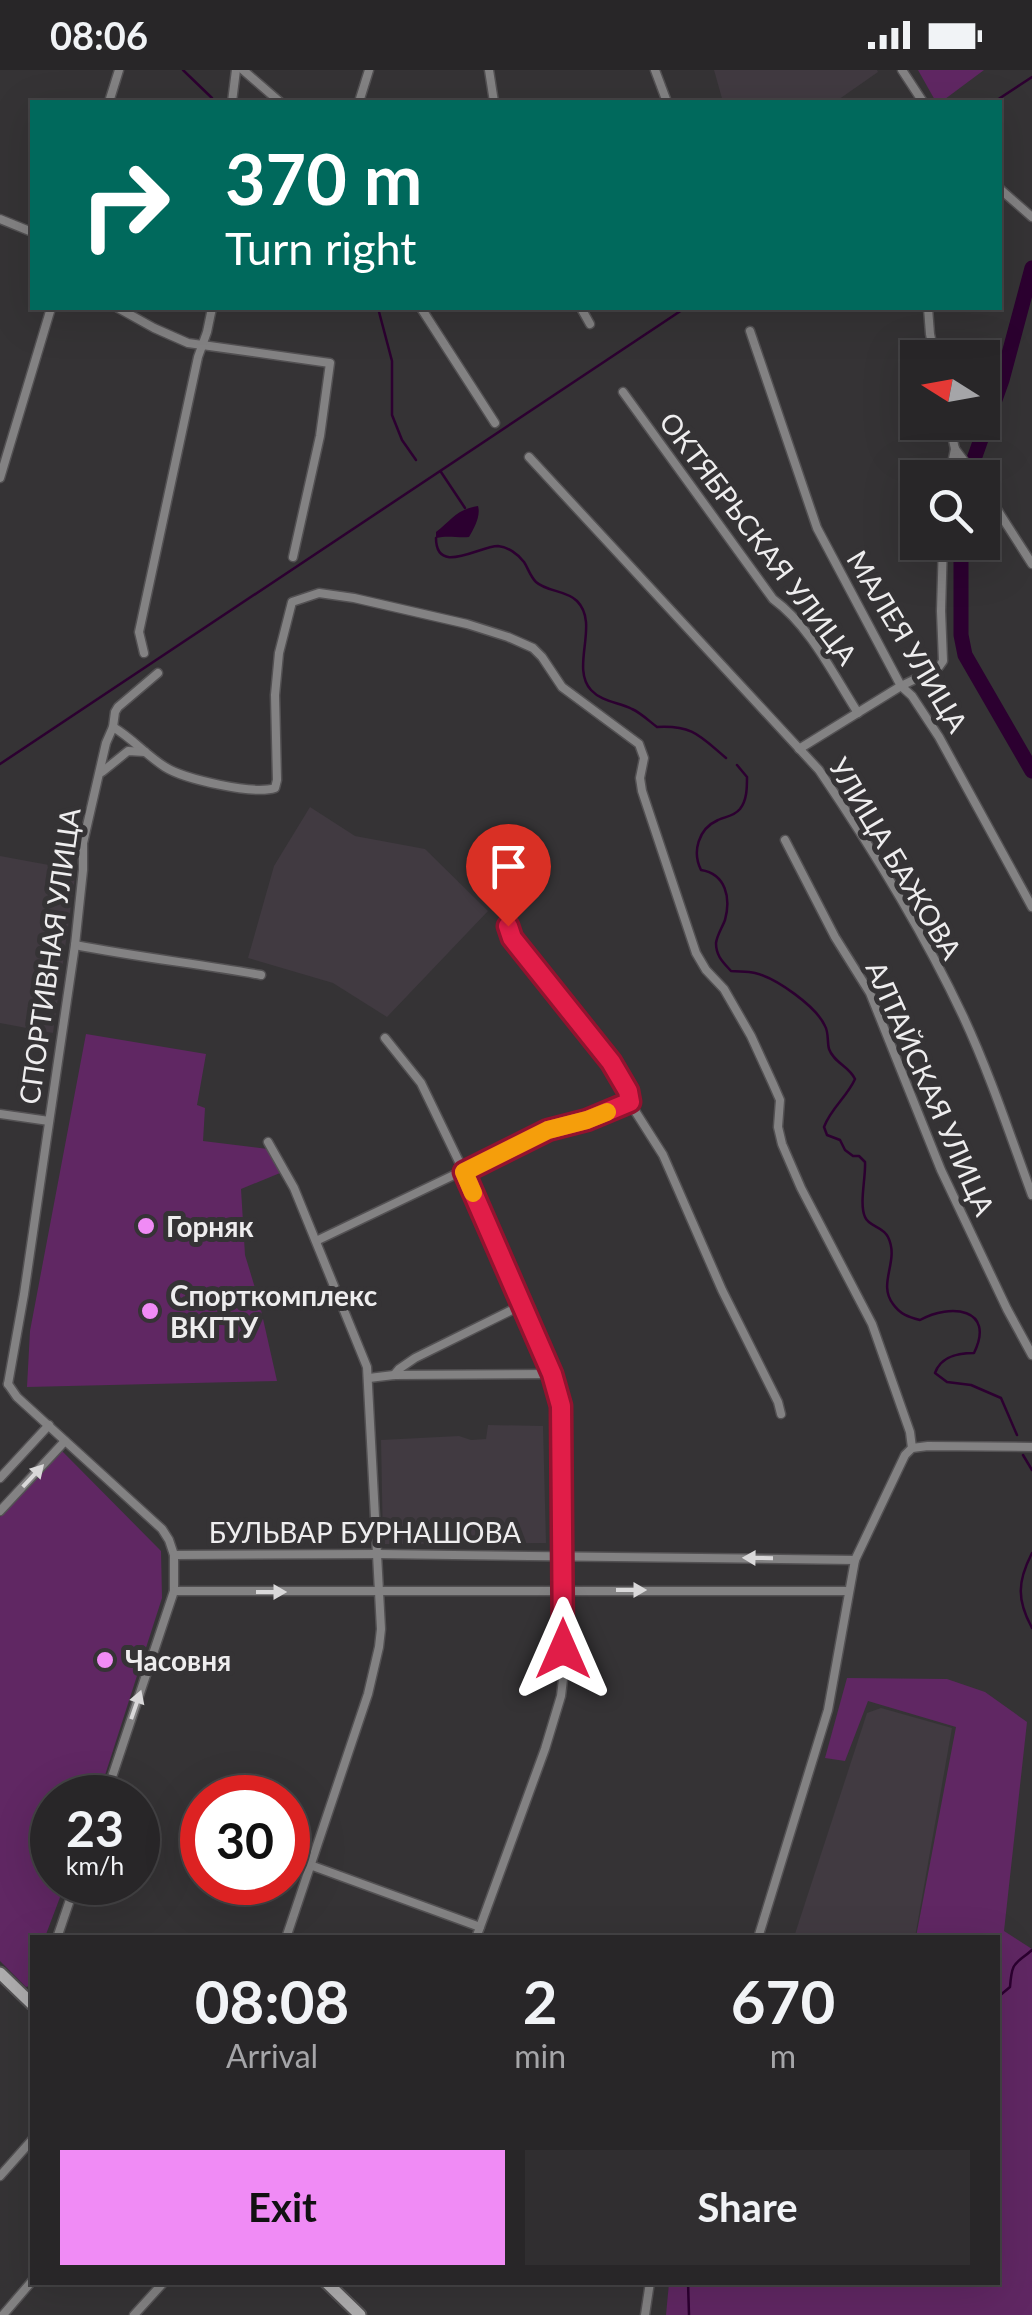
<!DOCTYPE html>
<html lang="en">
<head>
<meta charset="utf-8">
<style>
  body { margin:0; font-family:Lato,sans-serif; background:#302e30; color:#f1f3f6; height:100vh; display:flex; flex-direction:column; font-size:38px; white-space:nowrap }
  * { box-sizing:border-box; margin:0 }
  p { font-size:32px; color:#a5a5a8 }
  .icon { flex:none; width:55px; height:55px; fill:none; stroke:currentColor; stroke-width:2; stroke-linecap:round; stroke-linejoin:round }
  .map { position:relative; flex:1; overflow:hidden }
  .panel { position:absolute; left:30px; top:1865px; width:970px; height:350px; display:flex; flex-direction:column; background:#282628; border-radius:0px; box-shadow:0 10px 40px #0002,0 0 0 2px #444345 }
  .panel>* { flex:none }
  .top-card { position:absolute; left:30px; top:30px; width:972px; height:210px; border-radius:0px; box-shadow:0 10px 40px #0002,0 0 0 2px #444345; background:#00695c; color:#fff; overflow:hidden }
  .needle { width:65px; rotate:281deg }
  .fabs { position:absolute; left:900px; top:270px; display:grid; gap:20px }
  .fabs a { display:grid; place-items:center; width:100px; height:100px; border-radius:0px; background:#282628; box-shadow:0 10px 40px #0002,0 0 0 2px #444345; font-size:50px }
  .speed { position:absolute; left:30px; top:1705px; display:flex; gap:20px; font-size:50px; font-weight:700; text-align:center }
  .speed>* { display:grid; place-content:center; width:130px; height:130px; border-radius:50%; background:#282628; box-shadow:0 10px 40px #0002,0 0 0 2px #444345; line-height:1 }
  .speed small { font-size:25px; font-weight:400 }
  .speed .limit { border:15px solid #d22; background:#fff; color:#111 }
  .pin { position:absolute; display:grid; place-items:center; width:85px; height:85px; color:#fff; margin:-102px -42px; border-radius:50% 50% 50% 0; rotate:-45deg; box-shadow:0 0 10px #0007 }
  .pin .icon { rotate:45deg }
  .me { position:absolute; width:110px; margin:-55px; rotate:0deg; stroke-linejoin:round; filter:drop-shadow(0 0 8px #0008) }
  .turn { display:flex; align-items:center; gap:35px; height:210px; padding:0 30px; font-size:45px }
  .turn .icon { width:130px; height:130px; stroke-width:2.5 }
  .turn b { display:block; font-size:70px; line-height:85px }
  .eta { display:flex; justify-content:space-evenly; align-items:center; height:170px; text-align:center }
  .eta b { font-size:60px; font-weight:700; line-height:70px }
  .button { display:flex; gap:20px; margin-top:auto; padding:20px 30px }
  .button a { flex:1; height:115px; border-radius:0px; background:#f08bf5; color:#111; font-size:40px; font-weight:700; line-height:115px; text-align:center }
  .button a+a { background:#302e30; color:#f1f3f6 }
  .status { display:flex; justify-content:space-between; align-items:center; height:70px; padding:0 50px; background:#282628; direction:ltr }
  .status svg { height:28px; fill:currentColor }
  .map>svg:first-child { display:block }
</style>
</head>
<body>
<div class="status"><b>08:06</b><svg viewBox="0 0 49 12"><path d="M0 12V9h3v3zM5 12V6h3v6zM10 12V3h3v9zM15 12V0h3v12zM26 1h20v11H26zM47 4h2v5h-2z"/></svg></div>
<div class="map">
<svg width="1032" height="2245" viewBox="0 0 1032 2245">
  <rect width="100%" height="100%" fill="#353335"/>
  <g fill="#413a41">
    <path d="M714,0H877L878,2L835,32H723Z"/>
    <path d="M310,737L355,766L425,779L488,841L387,947L333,913L248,888L274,796Z"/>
    <path d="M0,786L76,800L53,963L0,953Z"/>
    <path d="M488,1355L543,1356L546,1473L383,1474L381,1370L459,1366L471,1370L486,1369Z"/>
    <path d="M881,1638L952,1658L915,1867H794L867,1643Z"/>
  </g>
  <g fill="#602763">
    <path d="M918,0H984L941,32H936Z"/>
    <path d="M86,964L206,984L197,1035L205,1038L203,1071L268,1079L280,1103L241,1119L245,1185L259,1231L277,1311L27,1317L30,1261Z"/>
    <path d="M62,1381L161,1481L162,1528L98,1727L52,1728V1812L70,1813L68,1820L62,1822L45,1867L32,1868V1915L26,1917L0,1891V1447Z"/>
    <path d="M847,1608L947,1609L985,1622L1027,1652L1004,1861L1032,1879V2245H666L669,2213L998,2212V1868L916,1867L956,1657L868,1631L845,1691L825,1688Z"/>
  </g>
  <path fill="#2c0030" d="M478,436C481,446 474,458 469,467C457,468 448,465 436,468V462C452,450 455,440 478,436Z"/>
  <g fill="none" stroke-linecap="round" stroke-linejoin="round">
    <g stroke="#2c0030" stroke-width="2.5">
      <path d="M183,0L212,28L213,32"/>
      <path d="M994,32L1032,7"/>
      <path d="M378,238L392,291V345L402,370L416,390"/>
      <path d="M441,402L465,438"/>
      <path d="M436,468C436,506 479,476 498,476C508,477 518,484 524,492C528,498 530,506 536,512C547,522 566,520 577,531C600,554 570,597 591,620C602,632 618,632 632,639C641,643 649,651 657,657C693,655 700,666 726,688"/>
      <path d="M0,694L685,238"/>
      <path d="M737,695L747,707C747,718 747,730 740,739C733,747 726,746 718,750C698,759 692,782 701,800C726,804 731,828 725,850C722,858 717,865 716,873C716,886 723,892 731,901C739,902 747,901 755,903C776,908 816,936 825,956C829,963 827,972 829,979C834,993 849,996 855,1009C847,1027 831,1038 824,1057L827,1065L840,1070L845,1080L853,1086H859L865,1092C866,1107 859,1134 865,1147C869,1157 883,1156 888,1167C900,1191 877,1213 893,1234C900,1244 908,1247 920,1250C950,1233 996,1238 974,1283C958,1283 941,1286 935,1303L947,1312L971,1315L1001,1328L1017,1365"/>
      <path d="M1023,1385L1032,1400"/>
      <path d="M1032,1483C1017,1512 1017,1530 1032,1558"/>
      <path d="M998,1927L1010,1917C1012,1890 1015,1895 1032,1880"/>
      <path d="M688,2212L689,2245"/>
    </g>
    <g stroke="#2c0030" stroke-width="15">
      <path d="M974,389L1002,310L1032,198"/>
      <path d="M965,408V403"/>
      <path d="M961,472V565L965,585L1032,701"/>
    </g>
    <g stroke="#535153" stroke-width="11">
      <g id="street">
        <path d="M243,0L280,32"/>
        <path d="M489,0L494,32"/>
        <path d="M655,0L667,32"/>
        <path d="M902,0L923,32"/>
        <path d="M109,32L119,0"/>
        <path d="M232,32L236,0"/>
        <path d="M359,32L369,0"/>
        <path d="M1000,119L1032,147"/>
        <path d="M0,149L32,162"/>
        <path d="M118,238L154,258L188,273L330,293L320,366L293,487"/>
        <path d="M421,238L495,353"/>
        <path d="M581,238L590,254"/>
        <path d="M928,238L930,264L935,288"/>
        <path d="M750,261L817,458L901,616L912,626L939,667L1032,837"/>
        <path d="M623,322L773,529C810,556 833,604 858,643"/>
        <path d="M949,352L955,379L977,408"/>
        <path d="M529,387L819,700C872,778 923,861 963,946C990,1004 1010,1065 1032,1125"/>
        <path d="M0,408L51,238"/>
        <path d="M949,408L955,379"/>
        <path d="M982,416L1032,494"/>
        <path d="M144,583L139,562L198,287L207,262L212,238"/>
        <path d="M113,657C132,668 146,685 165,697C184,709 253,725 275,718L277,710L275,625L279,583L292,532L319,523L354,528L467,554L508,567L533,578L542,587L562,617L639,674L644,688L640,708L642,721L696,883L706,900L724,919L751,966L773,1014L780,1030L778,1057L782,1074L801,1118L872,1254L910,1362L912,1378"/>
        <path d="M799,679L901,616L938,598L943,591L941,541L943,472"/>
        <path d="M102,702L128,681L145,682"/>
        <path d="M785,770L835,867L870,923L941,1100L1007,1239L1032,1285"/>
        <path d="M508,856L513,867L611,992L629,1021L630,1033L663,1085L722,1220L778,1332L781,1344"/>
        <path d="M75,875C137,887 199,894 261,905"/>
        <path d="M385,968L421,1013L464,1102L552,1304L561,1336L563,1609L561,1626L545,1679L476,1868"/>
        <path d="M0,1044L49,1051"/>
        <path d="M268,1072L294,1118L367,1297L381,1559L379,1577L368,1624L286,1868"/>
        <path d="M316,1171L548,1060L587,1050L630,1033"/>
        <path d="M394,1305L399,1299L415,1288L522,1235"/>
        <path d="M369,1308L394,1305L552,1304"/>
        <path d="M8,1314L24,1224L75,875L83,800V773L106,673L113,657L115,642L118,637L158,603"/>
        <path d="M8,1314L17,1327L162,1459L169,1470L174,1485V1521L105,1728"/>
        <path d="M0,1408L49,1355"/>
        <path d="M0,1441L65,1371"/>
        <path d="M174,1485L379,1484L855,1490"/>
        <path d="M174,1521H848"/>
        <path d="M310,1795L480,1857"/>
        <path d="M57,1868L76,1812"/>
        <path d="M758,1868L828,1640L855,1490L905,1385L912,1378L928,1376L1032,1377"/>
        <path d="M0,2106L32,2070"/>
        <path d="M3,2245L32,2211"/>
        <path d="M134,2245L164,2212"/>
        <path d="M645,2245L650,2212"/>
      </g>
    </g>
    <g stroke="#535153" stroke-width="15">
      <g id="secondary">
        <path d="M0,1903L32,1934"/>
        <path d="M326,2212L360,2245"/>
      </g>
    </g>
    <use href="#street" stroke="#838283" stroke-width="8"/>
    <use href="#secondary" stroke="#afaeaf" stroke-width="11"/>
  </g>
  <defs><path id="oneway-solid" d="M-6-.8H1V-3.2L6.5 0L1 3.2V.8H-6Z" transform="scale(2.5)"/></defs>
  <g fill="#d9d8d9">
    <use href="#oneway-solid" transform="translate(33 1406) rotate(-47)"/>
    <use href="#oneway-solid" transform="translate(758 1488) rotate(-179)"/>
    <use href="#oneway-solid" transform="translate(631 1520)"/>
    <use href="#oneway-solid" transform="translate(271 1522)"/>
    <use href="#oneway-solid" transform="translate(136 1635) rotate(-71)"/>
  </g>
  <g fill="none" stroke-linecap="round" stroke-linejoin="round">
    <g stroke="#92132f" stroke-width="25">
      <path id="route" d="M508,856L512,868L611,992L628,1021L630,1032L587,1050L548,1060L464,1102L552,1304L561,1336L563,1579"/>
    </g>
    <use href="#route" stroke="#e11d48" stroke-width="18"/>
    <path stroke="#f59e0b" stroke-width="18" d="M473,1123L464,1102L548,1060L587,1050L607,1042"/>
  </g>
  <g fill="#f08bf5" stroke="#353335" stroke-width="4">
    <circle cx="146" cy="1156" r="10"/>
    <circle cx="150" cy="1241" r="10"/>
    <circle cx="105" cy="1590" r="10"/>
  </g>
  <g text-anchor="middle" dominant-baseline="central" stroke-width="10" stroke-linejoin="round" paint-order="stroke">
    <g font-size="28" fill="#eeedee" stroke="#353335">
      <text transform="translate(759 468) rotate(53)">ОКТЯБРЬСКАЯ УЛИЦА</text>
      <text transform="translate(908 571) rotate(59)">МАЛЕЯ УЛИЦА</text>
      <text transform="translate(896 788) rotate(59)">УЛИЦА БАЖОВА</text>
      <text transform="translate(49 886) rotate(-82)">СПОРТИВНАЯ УЛИЦА</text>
      <text transform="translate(931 1018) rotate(66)">АЛТАЙСКАЯ УЛИЦА</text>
      <text x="365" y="1462">БУЛЬВАР БУРНАШОВА</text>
    </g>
    <g font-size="28" font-weight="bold" fill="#eeedee" stroke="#353335" text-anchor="start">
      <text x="166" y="1156">Горняк</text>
      <text x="170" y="1225">Спорткомплекс<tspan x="170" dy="32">ВКГТУ</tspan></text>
      <text x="125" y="1590">Часовня</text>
    </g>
  </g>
</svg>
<div class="fabs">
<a><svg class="needle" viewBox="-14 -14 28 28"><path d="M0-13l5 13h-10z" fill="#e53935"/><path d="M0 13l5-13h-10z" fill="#a5a5a8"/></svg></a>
<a><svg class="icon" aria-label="search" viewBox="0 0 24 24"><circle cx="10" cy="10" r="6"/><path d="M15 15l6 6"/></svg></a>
</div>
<div class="speed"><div>23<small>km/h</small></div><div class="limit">30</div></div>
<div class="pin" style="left:508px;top:856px;background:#d93025"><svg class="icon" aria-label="arrive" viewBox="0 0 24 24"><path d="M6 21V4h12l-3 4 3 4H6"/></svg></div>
<svg class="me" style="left:563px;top:1579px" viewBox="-20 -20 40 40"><path d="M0-17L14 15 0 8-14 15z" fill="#e11d48" stroke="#fff" stroke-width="4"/></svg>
<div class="top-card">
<div class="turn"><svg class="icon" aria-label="right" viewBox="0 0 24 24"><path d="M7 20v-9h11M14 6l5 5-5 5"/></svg><div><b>370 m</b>Turn right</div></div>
</div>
<section class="panel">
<div class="eta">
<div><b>08:08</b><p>Arrival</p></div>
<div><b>2</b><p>min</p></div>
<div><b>670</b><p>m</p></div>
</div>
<div class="button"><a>Exit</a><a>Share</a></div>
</section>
</div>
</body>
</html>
